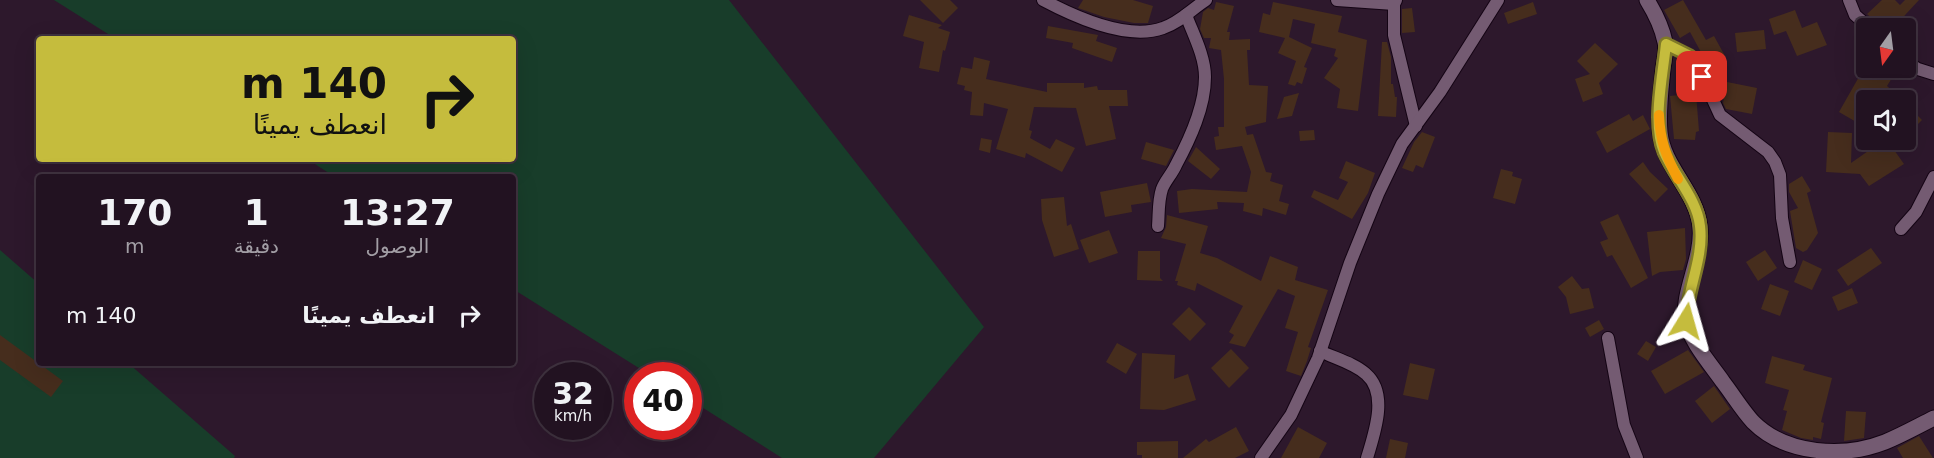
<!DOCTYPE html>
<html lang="ar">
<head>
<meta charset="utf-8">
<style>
  body { margin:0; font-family:"DejaVu Sans","Noto Sans Arabic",sans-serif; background:#2e202e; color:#f1f3f6; direction:rtl; height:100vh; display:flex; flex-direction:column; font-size:22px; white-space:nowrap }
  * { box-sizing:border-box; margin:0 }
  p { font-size:20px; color:#a29ea5 }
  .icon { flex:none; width:33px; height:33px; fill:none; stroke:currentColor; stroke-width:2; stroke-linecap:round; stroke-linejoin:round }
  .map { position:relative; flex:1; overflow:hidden; direction:ltr }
  .sheet { position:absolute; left:36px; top:174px; width:480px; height:192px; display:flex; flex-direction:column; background:#221221; border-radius:6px; box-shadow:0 6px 24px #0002,0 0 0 2px #3f323f; direction:rtl }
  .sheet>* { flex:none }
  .guide { position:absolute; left:36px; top:36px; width:480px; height:126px; border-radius:6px; box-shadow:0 6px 24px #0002,0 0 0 2px #3f323f; direction:rtl; background:#c5bc3d; color:#111; overflow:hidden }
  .needle { width:39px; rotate:194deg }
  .tools { position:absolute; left:1856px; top:18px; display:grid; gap:12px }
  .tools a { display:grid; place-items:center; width:60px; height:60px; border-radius:6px; background:#221221; box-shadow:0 6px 24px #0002,0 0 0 2px #3f323f; font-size:30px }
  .speed { position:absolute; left:534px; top:362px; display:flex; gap:12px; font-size:30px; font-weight:700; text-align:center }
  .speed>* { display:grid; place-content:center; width:78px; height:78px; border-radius:50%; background:#221221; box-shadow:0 6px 24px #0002,0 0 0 2px #3f323f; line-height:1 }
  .speed small { font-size:15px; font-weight:400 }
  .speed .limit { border:9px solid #d22; background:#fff; color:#111 }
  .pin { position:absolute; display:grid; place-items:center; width:51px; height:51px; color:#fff; margin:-26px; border-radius:12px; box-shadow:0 3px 9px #0006 }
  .me { position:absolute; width:66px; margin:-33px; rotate:8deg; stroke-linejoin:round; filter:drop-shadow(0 0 4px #0008) }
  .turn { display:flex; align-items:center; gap:21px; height:126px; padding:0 30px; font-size:27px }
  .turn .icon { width:78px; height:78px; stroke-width:2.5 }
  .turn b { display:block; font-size:42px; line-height:51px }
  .eta { display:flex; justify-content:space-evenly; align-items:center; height:102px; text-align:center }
  .eta b { font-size:36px; font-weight:800; line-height:42px }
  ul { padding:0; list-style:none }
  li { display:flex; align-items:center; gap:18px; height:78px; padding:0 30px }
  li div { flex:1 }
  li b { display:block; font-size:22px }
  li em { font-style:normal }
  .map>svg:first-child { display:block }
</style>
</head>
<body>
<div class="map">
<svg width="1934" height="458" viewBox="0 0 1934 458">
  <rect width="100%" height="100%" fill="#2d182c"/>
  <g fill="#183d2a">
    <path d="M54,0H729L984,327L874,458H782L689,399L688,375H650L513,289V177H335L307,159H513V39H116Z"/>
    <path d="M0,250L39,284V363H128L235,456L234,458H0Z"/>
  </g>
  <g fill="#462d1d">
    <path d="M920,0H950L958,8L943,23Z"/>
    <path d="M1083,0H1133L1153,6L1148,23H1134L1104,17L1078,8Z"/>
    <path d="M1683,0L1706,40L1714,36L1725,56L1708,65L1690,32L1680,38L1664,10Z"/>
    <path d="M1882,0H1895L1900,5L1905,0H1919L1893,28H1879L1876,22L1867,14Z"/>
    <path d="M1216,2L1234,6L1227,32H1230L1229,40L1250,39V50H1247L1249,85L1268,86L1266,122L1245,127L1247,135L1253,134L1266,172L1272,173L1270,181L1283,185L1279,201L1289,204L1286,215L1263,208L1262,216L1243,211L1244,203L1217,202L1218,209L1179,213L1177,191L1192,189L1247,192L1251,172L1242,146L1216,150L1214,137L1219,136L1218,127H1224V79L1221,50L1209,48L1211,38H1204L1200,29L1203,12L1208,8L1214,10Z"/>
    <path d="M1273,2L1342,16L1338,32L1367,40L1358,111L1337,108L1340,89L1324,78L1338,58L1334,56L1336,49L1311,43L1315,24L1293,19L1289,37L1312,48L1304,67L1307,68L1302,84L1297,82L1295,86L1288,84L1296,61L1278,53L1285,38L1259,32L1263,13L1270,15Z"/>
    <path d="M1533,2L1537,14L1508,24L1504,13Z"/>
    <path d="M1412,8L1415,32L1402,33V9Z"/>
    <path d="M1795,10L1802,28L1817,22L1827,45L1797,56L1786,31L1774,35L1769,19Z"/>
    <path d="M909,15L942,25L938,28L950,32L945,51L943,50L939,72L919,68L924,42L903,36Z"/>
    <path d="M1048,26L1098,35L1096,41L1117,48L1112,62L1072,48L1073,43L1046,38Z"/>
    <path d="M1764,30L1766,49L1737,52L1735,33Z"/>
    <path d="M1382,42H1387L1391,57V84H1393L1395,97H1397L1396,117L1378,116Z"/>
    <path d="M1595,43L1618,64L1599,83L1603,94L1583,102L1575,79L1590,74L1577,61Z"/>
    <path d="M974,57L990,61L986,79L1047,92V83H1084V88L1097,86L1098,90H1127L1128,106H1109L1116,139L1086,146L1076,108L1034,107L1029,130L1032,131L1030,138L1050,149L1056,139L1075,148L1062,172L1026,153L1025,158L996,149L1008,109L984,103L983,116L970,115L972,92L964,90L965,86L957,84L961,67L972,69Z"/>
    <path d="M1864,68H1898L1887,86L1902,100H1866V108L1858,123L1839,112Z"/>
    <path d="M1727,82L1757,88L1752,114L1726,109L1723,103Z"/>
    <path d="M1299,93L1292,116L1277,119L1284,97Z"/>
    <path d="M1696,93L1699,131L1696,132L1695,140L1674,139L1670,96Z"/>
    <path d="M1905,103L1922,120L1905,137Z"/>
    <path d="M1629,114L1633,121L1643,115L1650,129L1607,153L1596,132Z"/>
    <path d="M1314,130L1315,140L1300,141L1299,131Z"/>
    <path d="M1422,132L1435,137L1423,168L1416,165L1413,172L1402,168L1414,142Z"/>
    <path d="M1828,132L1852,133L1851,163L1884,140H1887L1904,164L1869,186L1860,174L1826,172Z"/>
    <path d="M981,138L992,140L990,153L979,150Z"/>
    <path d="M1146,142L1174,150L1166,166L1141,159Z"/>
    <path d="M1196,147L1220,169L1211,179L1188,161Z"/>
    <path d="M1346,161L1375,173L1368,193L1352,219L1311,197L1314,190L1338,200L1348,182L1339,178Z"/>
    <path d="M1643,162L1650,172L1668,189L1655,202L1629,174Z"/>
    <path d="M1501,169L1513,172L1512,176L1522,179L1515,204L1493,198Z"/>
    <path d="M1802,176L1811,191L1807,193L1818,233L1807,250L1803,252L1796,248L1790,211L1798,208L1789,192V184Z"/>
    <path d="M1147,183L1151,202L1131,205L1132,212L1105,217L1100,192Z"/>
    <path d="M1064,197L1067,226L1071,224L1079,249L1054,257L1042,220L1041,199Z"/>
    <path d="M1618,214L1648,278L1631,288L1612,255L1607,257L1600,242L1608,239L1600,222Z"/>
    <path d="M1167,215L1208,226L1200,253L1217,258L1261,281L1270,256L1298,267L1295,280L1328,290L1308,347L1311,348L1307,361L1301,376L1286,371L1298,332L1285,328L1295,296L1278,289L1245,347L1229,343L1234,335L1229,332L1243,306L1197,283L1195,291L1177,285L1178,281H1175L1186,244L1161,238L1166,227Z"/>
    <path d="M1685,228L1686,259L1683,270L1660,272L1652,276L1647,232Z"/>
    <path d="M1109,230L1118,253L1089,263L1080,240Z"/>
    <path d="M1871,248L1882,263L1848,286L1837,270Z"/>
    <path d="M1765,250L1777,268L1758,281L1746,262Z"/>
    <path d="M1138,251H1160V278L1163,281L1137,280Z"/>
    <path d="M1803,260L1822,269L1812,290L1794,282Z"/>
    <path d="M1572,276L1582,289L1589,288L1594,308L1570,314L1566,297L1558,287Z"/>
    <path d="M1770,284L1789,291L1780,316L1761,309Z"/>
    <path d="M1852,288L1858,303L1838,311L1832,297Z"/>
    <path d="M1189,307L1206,324L1190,341L1172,324Z"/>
    <path d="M1599,320L1604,329L1590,337L1585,328Z"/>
    <path d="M0,335L63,381L51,397L0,360Z"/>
    <path d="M1646,341L1656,347L1648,361L1637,354Z"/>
    <path d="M1117,343L1137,354L1126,374L1106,362Z"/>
    <path d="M1231,349L1249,368L1229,388L1211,368Z"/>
    <path d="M1688,350L1704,372L1665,394L1651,371Z"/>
    <path d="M1142,353L1175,355L1174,379L1188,374L1196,400L1164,410L1140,409Z"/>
    <path d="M1772,356L1805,365L1803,370L1832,378L1821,422L1824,423L1821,439L1813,437V440L1801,438L1782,430L1787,411L1783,410L1789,390L1765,383Z"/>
    <path d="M1410,363L1435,369L1428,400L1403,395Z"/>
    <path d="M1714,386L1730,409L1712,423L1695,401Z"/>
    <path d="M1846,411L1866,412L1864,438L1844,441Z"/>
    <path d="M1236,427L1249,451L1235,458H1183L1206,439L1209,442Z"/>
    <path d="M1298,427L1327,443L1319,458H1281Z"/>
    <path d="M1919,436L1933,458H1903L1897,448Z"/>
    <path d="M1390,439L1408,443L1405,458H1386Z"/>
    <path d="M1178,441V458H1142V455H1137V442Z"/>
  </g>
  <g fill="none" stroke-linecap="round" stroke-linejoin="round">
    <g stroke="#140414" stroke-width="14">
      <g id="minor">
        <path d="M1043,0C1075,17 1127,41 1163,28C1179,23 1192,9 1206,0"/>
        <path d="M1337,0L1394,4L1396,0"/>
        <path d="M1849,0L1855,15L1870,28"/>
        <path d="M1394,4V35L1416,126"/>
        <path d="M1666,44L1690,56L1697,65L1720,115L1768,152L1775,162L1780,175L1782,218L1790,262"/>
        <path d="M1905,61L1918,69L1934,74"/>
        <path d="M1158,226C1159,214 1158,201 1162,189C1165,181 1172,174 1176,165C1190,139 1205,107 1205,77C1205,56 1193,34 1186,15"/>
        <path d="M1901,229L1916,212L1934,177"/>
        <path d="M1608,338L1624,425L1637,458"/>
        <path d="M1320,351C1334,358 1354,363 1366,374C1389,394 1374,434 1367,458"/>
        <path d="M1261,458L1291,415L1318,358L1350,263L1378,194L1402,144L1440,92L1498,0"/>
      </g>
    </g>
    <g stroke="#140414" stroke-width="17">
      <path id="tertiary" d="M1647,0C1655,13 1662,27 1665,42C1667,50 1664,60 1663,69C1661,90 1658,111 1660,132C1663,167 1697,192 1700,227C1703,258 1681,294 1686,320C1689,340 1712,366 1723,382C1733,395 1742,410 1753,422C1786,455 1844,458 1885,442C1902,435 1918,426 1934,418"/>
    </g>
    <use href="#minor" stroke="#745b72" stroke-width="12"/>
    <use href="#tertiary" stroke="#745b72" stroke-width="15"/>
  </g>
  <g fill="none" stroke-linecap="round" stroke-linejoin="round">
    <g stroke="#807a28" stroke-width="15">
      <path id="route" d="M1686,321C1687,289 1704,258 1700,226C1697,199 1675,177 1664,152C1652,123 1663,75 1666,44L1690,56L1702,77"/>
    </g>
    <use href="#route" stroke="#c5bc3d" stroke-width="10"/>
    <path stroke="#f59e0b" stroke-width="10" d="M1659,115C1660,141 1666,156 1678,179"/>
  </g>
</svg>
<div class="tools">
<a><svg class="needle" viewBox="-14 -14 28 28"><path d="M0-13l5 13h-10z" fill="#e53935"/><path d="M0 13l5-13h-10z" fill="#a29ea5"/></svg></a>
<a><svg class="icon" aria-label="sound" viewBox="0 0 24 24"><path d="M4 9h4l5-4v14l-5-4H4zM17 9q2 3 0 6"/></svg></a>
</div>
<div class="speed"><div>32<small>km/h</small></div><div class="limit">40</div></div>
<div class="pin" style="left:1702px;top:77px;background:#d93025"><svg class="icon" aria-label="arrive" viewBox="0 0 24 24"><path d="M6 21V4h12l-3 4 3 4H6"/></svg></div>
<svg class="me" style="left:1686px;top:321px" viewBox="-20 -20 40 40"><path d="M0-17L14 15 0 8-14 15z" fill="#c5bc3d" stroke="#fff" stroke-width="4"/></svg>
<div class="guide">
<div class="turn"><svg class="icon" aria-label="right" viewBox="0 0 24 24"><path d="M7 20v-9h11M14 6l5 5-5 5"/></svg><div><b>140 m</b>انعطف يمينًا</div></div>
</div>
<section class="sheet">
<div class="eta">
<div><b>13:27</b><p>الوصول</p></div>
<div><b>1</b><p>دقيقة</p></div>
<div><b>170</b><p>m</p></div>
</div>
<ul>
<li><svg class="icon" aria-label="right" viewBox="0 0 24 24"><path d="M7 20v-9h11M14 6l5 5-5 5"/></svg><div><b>انعطف يمينًا</b></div><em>140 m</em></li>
</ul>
</section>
</div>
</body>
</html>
